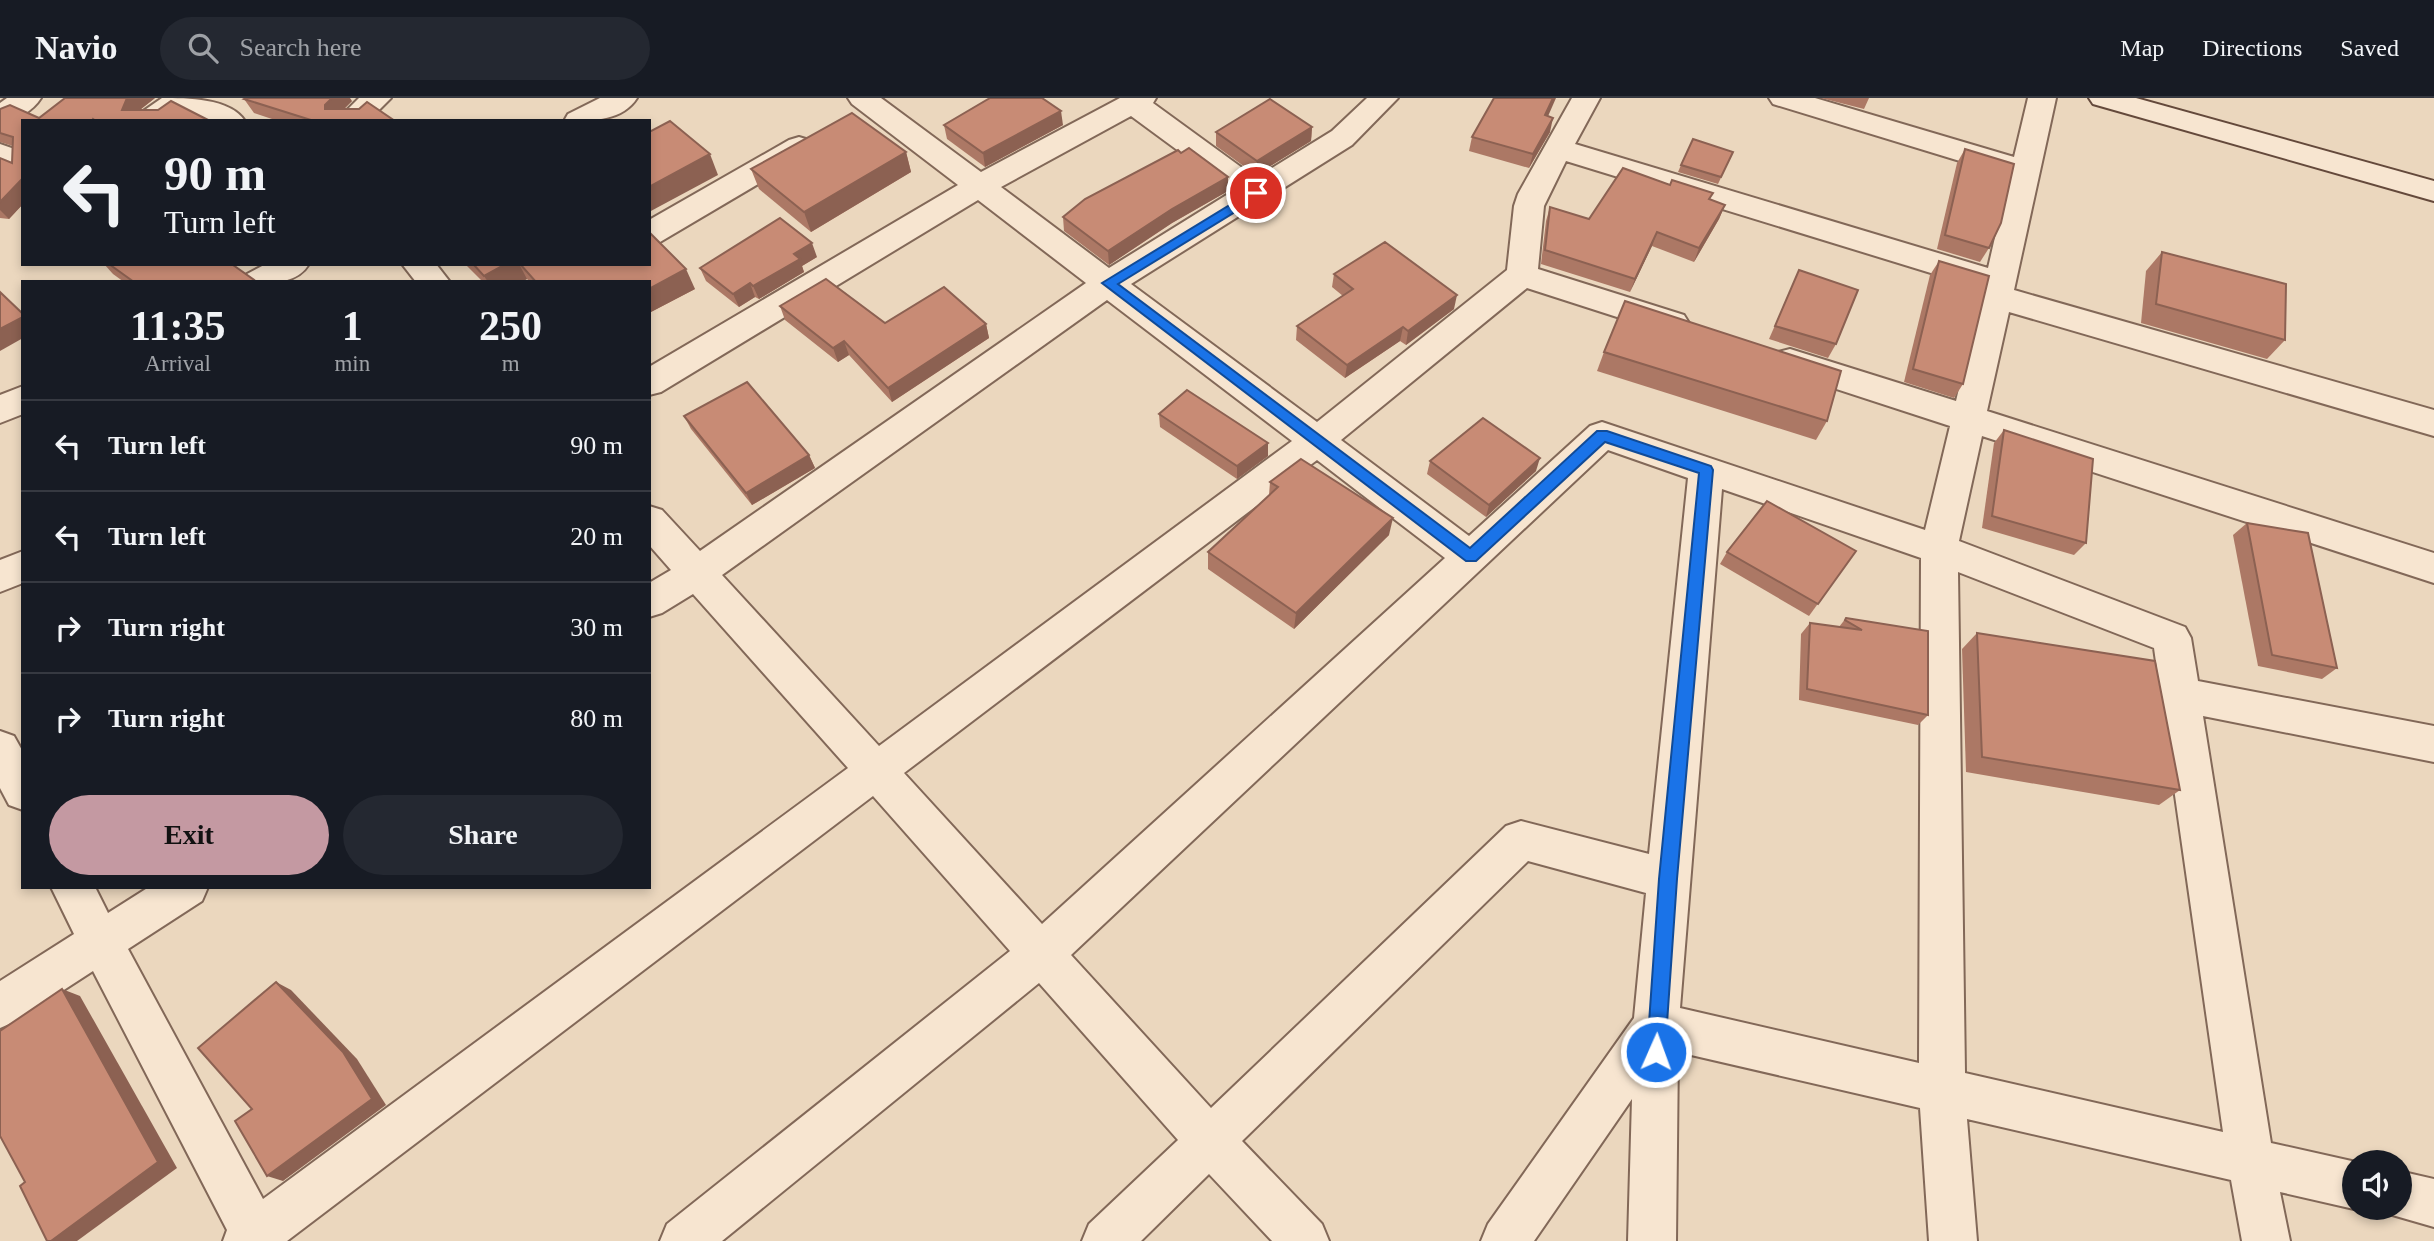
<!DOCTYPE html>
<html lang="en">
<head>
<meta charset="utf-8">
<style>
  body { margin:0; font-family:"Times New Roman",serif; background:#242831; color:#f1f3f6; height:100vh; display:flex; flex-direction:column; font-size:26px; white-space:nowrap }
  * { box-sizing:border-box; margin:0 }
  p { font-size:23px; color:#9ea1a6 }
  .icon { flex:none; width:38px; height:38px; fill:none; stroke:currentColor; stroke-width:2; stroke-linecap:round; stroke-linejoin:round }
  .map { position:relative; flex:1; overflow:hidden }
  .details { position:absolute; left:21px; top:182px; width:630px; height:609px; display:flex; flex-direction:column; background:#171b24; border-radius:0px; box-shadow:0 4px 10px #0003 }
  .details>* { flex:none }
  .banner { position:absolute; left:21px; top:21px; width:630px; height:147px; border-radius:0px; box-shadow:0 4px 10px #0003; background:#171b24; color:#f1f3f6; overflow:hidden }
  .controls { position:absolute; left:2342px; top:1052px; display:grid; gap:14px }
  .controls a { display:grid; place-items:center; width:70px; height:70px; border-radius:50%; background:#171b24; box-shadow:0 4px 10px #0003; font-size:35px }
  .pin { position:absolute; display:grid; place-items:center; width:60px; height:60px; color:#fff; margin:-30px; border:4px solid #fff; border-radius:50%; box-shadow:0 2px 7px #0007 }
  .me { position:absolute; width:77px; margin:-38px; rotate:2deg; stroke-linejoin:round; filter:drop-shadow(0 0 5px #0008) }
  .turn { display:flex; align-items:center; gap:24px; height:147px; padding:0 28px; font-size:32px }
  .turn .icon { width:91px; height:91px; stroke-width:2.5 }
  .turn b { display:block; font-size:49px; line-height:60px }
  .eta { display:flex; justify-content:space-evenly; align-items:center; height:119px; text-align:center }
  .eta b { font-size:42px; font-weight:800; line-height:49px }
  .cta { display:flex; gap:14px; margin-top:auto; padding:14px 28px }
  .cta a { flex:1; height:80px; border-radius:42px; background:#c499a2; color:#111; font-size:28px; font-weight:800; line-height:80px; text-align:center }
  .cta a+a { background:#242831; color:#f1f3f6 }
  ul { padding:0; list-style:none }
  li { display:flex; align-items:center; gap:21px; height:91px; padding:0 28px; border-top:2px solid #363941 }
  li div { flex:1 }
  li b { display:block; font-size:26px }
  li em { font-style:normal }
  header { display:flex; align-items:center; gap:42px; box-sizing:border-box; height:98px; padding:0 35px; background:#171b24; border-bottom:2px solid #363941 }
  header strong { font-size:33px }
  nav { display:flex; gap:38px; margin-inline-start:auto; font-size:24px }
  .search { width:490px; height:63px; background:#242831; display:flex; align-items:center; gap:18px; box-sizing:border-box; padding:0 24px; border-radius:38px; color:#9ea1a6; font-size:26px }
  .map>svg:first-child { display:block }
</style>
</head>
<body>
<header>
<strong>Navio</strong>
<div class="search"><svg class="icon" aria-label="search" viewBox="0 0 24 24"><circle cx="10" cy="10" r="6"/><path d="M15 15l6 6"/></svg>Search here</div>
<nav><a>Map</a><a>Directions</a><a>Saved</a></nav>
</header>
<div class="map">
<svg width="2434" height="1143" viewBox="0 0 2434 1143">
  <rect width="100%" height="100%" fill="#ebd7be"/>
  <g fill="none" stroke-linecap="round" stroke-linejoin="round">
    <g stroke="#826858" stroke-width="4">
      <g id="street">
        <path d="M7,0H41C33,13 15,23 0,27V5Z"/>
        <path d="M162,0C187,0 230,0 245,23H205L182,13L169,23H135L139,16Z"/>
        <path d="M359,0H391L368,23H336Z"/>
        <path d="M600,0H637C622,24 589,23 564,23L568,16Z"/>
        <path d="M848,0H881L981,74L1120,0H1156L1153,5L1256,80L1332,33L1367,0H1398L1352,47L1131,186L1317,324L1507,172L1514,108L1518,96L1572,0H1600L1575,46L1988,170L2009,78L1773,6L1769,0H1815L2014,59L2028,0H2056L2014,192L2434,312V338L2009,214L1987,313L2434,455V485L1982,338L1959,443L2185,529L2191,540L2198,583L2434,628V664L2203,618L2271,1045L2356,1064L2354,1110H2357L2354,1111L2280,1094L2290,1143H2242L2231,1082L1967,1021L1977,1143H1929L1920,1010L1678,954L1676,1143H1628L1632,1001L1534,1143H1481L1488,1126L1634,920L1646,795L1528,763L1242,1043L1322,1126L1329,1143H1272L1209,1076L1141,1143H1082L1089,1126L1178,1042L1039,885L722,1143H660L667,1126L1010,853L873,698L287,1143H223L227,1132L93,873L16,923L0,930V883L74,836L51,789H95L108,815L149,789H208L202,803L128,851L263,1101L848,670L693,496L662,515L649,519V485L671,472L649,447V408L662,412L700,453L1086,185L978,102L661,294L649,297V269L958,87L852,6ZM1131,18L1233,93L1109,170L1001,89ZM1566,63L1983,191L1956,303L1790,251L1778,254L1773,263L1778,272L1950,328L1925,432L1602,324L1590,328L1469,438L1341,342L1527,190L1673,237L1684,233L1689,225L1684,217L1538,171L1544,108ZM1107,202L1292,343L879,648L722,477ZM1608,352L1688,380L1649,756L1521,723L1506,728L1211,1010L1071,857ZM1317,362L1445,460L1042,826L904,675ZM1722,391L1921,460L1919,965L1680,910ZM1958,474L2154,550L2223,1034L1965,975Z"/>
        <path d="M799,39L809,42L814,49L809,56L660,144L649,147V122L789,42Z"/>
        <path d="M0,46L23,54V76L0,67Z"/>
        <path d="M266,166H309C295,189 265,184 242,184L247,176Z"/>
        <path d="M402,166H436L450,184H416Z"/>
        <path d="M23,288V316L0,325V297Z"/>
        <path d="M23,453V485L0,494V462Z"/>
        <path d="M0,633L14,638L23,654V712L9,707L0,690Z"/>
        <path d="M2399,1073L2434,1081V1129L2382,1114L2380,1110H2399Z"/>
      </g>
    </g>
    <g stroke="#64493b" stroke-width="4">
      <path id="secondary" d="M2089,0H2136L2434,83V103L2093,6Z"/>
    </g>
    <use href="#street" fill="#f7e5d0" fill-rule="evenodd"/>
    <use href="#secondary" fill="#f7e5d0" fill-rule="evenodd"/>
  </g>
  <g fill="#ac7865">
    <path d="M155,0L140,12L210,23H23V106L9,121L0,120V60L12,65L13,48L0,44V11L39,20Z"/>
    <path d="M1821,0H1869L1864,11Z"/>
    <path d="M244,1L352,3L344,11L395,23H278L254,15Z"/>
    <path d="M1548,18L1550,34L1529,70L1469,53L1472,39Z"/>
    <path d="M944,27H1063L985,69L947,41Z"/>
    <path d="M1312,29L1311,43L1256,77L1216,48V34Z"/>
    <path d="M1965,51L1989,150L1980,164L1937,151L1957,65Z"/>
    <path d="M906,54L911,74L811,134L759,91L751,71Z"/>
    <path d="M1733,54L1718,86L1678,74L1681,67Z"/>
    <path d="M1181,55L1228,93L1172,125L1109,167L1064,133L1063,119Z"/>
    <path d="M1710,102L1725,107L1719,121L1694,164L1652,148L1630,194L1541,166L1546,123L1550,109L1589,121Z"/>
    <path d="M2162,154L2285,242L2267,261L2141,225L2146,173Z"/>
    <path d="M817,159L802,168L804,174L759,201L755,199L739,209L706,183L700,170Z"/>
    <path d="M1939,163L1963,286L1954,300L1904,284L1930,177Z"/>
    <path d="M104,166H228L257,184H124L113,176Z"/>
    <path d="M465,166H649L695,191L649,215V184H530L527,181L521,184H483Z"/>
    <path d="M1799,172L1836,246L1828,260L1769,241Z"/>
    <path d="M1334,176L1454,211L1406,247L1400,243L1345,280L1296,242L1297,228L1343,198L1332,189Z"/>
    <path d="M780,208L885,225L986,226L989,240L892,304L849,257L838,264L785,222Z"/>
    <path d="M1604,254L1827,323L1816,342L1597,273Z"/>
    <path d="M1159,316L1268,345V358L1237,381L1160,329Z"/>
    <path d="M684,318L809,357L815,370L752,407L691,331Z"/>
    <path d="M2004,332L2086,445L2074,457L1982,430L1994,345Z"/>
    <path d="M1430,363L1536,373L1486,419L1427,376Z"/>
    <path d="M1270,384L1389,437L1294,531L1208,471V454L1269,397Z"/>
    <path d="M2247,425L2337,570L2322,581L2258,568L2233,437Z"/>
    <path d="M1856,453L1809,518L1720,466L1727,454Z"/>
    <path d="M1846,520L1928,533V617L1918,627L1799,602L1801,536L1810,525L1839,529Z"/>
    <path d="M1977,535L2180,692L2159,707L1966,674L1962,551Z"/>
  </g>
  <g fill="#8c6152">
    <path d="M127,0H155L137,14L122,12Z"/>
    <path d="M332,0H350L352,3L334,21L325,11V7Z"/>
    <path d="M1553,0H1556L1542,32L1545,17Z"/>
    <path d="M1061,13L1063,27L985,69L983,55Z"/>
    <path d="M1553,20L1550,34L1529,70L1533,56Z"/>
    <path d="M1312,29L1311,43L1256,77L1257,63Z"/>
    <path d="M906,54L911,74L811,134L804,114Z"/>
    <path d="M710,56L718,77L649,114V89Z"/>
    <path d="M1228,79V93L1172,125L1109,167L1108,153L1172,111Z"/>
    <path d="M23,80V106L9,121L0,112V104Z"/>
    <path d="M1725,107L1719,121L1694,164L1699,150Z"/>
    <path d="M1657,134L1652,148L1630,194L1635,181Z"/>
    <path d="M812,145L817,159L802,168L804,174L759,201L753,188L794,156Z"/>
    <path d="M506,166H519L527,181L521,184H488L484,178Z"/>
    <path d="M686,171L695,191L649,215V191Z"/>
    <path d="M750,185L755,199L739,209L733,196Z"/>
    <path d="M1457,197L1454,211L1406,247L1408,233Z"/>
    <path d="M23,219V240L0,253V231Z"/>
    <path d="M986,226L989,240L892,304L888,290Z"/>
    <path d="M1403,229L1400,243L1345,280L1347,267Z"/>
    <path d="M844,243L849,257L838,264L833,250Z"/>
    <path d="M1268,345V358L1237,381V368Z"/>
    <path d="M809,357L815,370L752,407L746,395Z"/>
    <path d="M1540,360L1536,373L1486,419L1489,407Z"/>
    <path d="M1393,420L1389,437L1294,531L1296,515Z"/>
    <path d="M276,884L291,892L357,961L386,1007L283,1083L267,1078Z"/>
    <path d="M62,891L80,898L177,1070L77,1143H51Z"/>
  </g>
  <g fill="#c88b75" stroke="#8c6152" stroke-width="2">
    <path d="M65,0H127L122,12H158L171,3L210,23H96L93,21L92,23H23V80L0,104V60L12,65L13,39L0,35V11L10,7L39,20Z"/>
    <path d="M246,0H332L325,7V11H359L367,4L395,23H314L244,1Z"/>
    <path d="M990,0H1042L1061,13L983,55L944,27Z"/>
    <path d="M1494,0H1553L1545,17L1553,20L1533,56L1472,39Z"/>
    <path d="M1270,1L1312,29L1257,63L1216,34Z"/>
    <path d="M852,15L906,54L804,114L751,71Z"/>
    <path d="M670,23L710,56L649,89V34Z"/>
    <path d="M1693,41L1733,54L1721,79L1681,67Z"/>
    <path d="M1189,50L1228,79L1172,111L1108,153L1063,119L1085,101L1178,52L1181,55Z"/>
    <path d="M1965,51L2014,66L2001,125L1989,150L1945,137Z"/>
    <path d="M1623,70L1670,87L1672,82L1713,95L1709,101L1725,107L1699,150L1657,134L1635,181L1545,152L1550,109L1589,121Z"/>
    <path d="M780,120L812,145L794,156L800,161L753,188L750,185L733,196L700,170Z"/>
    <path d="M649,134L686,171L649,191V184H536L520,166H548L557,167L568,166H649Z"/>
    <path d="M1385,144L1457,197L1408,233L1403,229L1347,267L1297,228L1353,191L1334,176Z"/>
    <path d="M2162,154L2286,186L2285,242L2156,206Z"/>
    <path d="M1939,163L1989,178L1963,286L1913,271Z"/>
    <path d="M109,166L233,167L257,184H134Z"/>
    <path d="M473,166H506L484,178Z"/>
    <path d="M1799,172L1858,192L1836,246L1775,228Z"/>
    <path d="M826,181L885,225L944,189L986,226L888,290L844,243L833,250L780,208Z"/>
    <path d="M0,194L23,216V219L0,231Z"/>
    <path d="M1625,203L1841,273L1827,323L1604,254Z"/>
    <path d="M747,284L809,357L746,395L684,318Z"/>
    <path d="M1187,292L1268,345L1237,368L1159,316Z"/>
    <path d="M1483,320L1540,360L1489,407L1430,363Z"/>
    <path d="M2004,332L2093,361L2086,445L1992,418Z"/>
    <path d="M1301,361L1393,420L1296,515L1208,454L1278,389L1270,384Z"/>
    <path d="M1767,403L1856,453L1818,506L1727,454Z"/>
    <path d="M2247,425L2308,435L2337,570L2272,557Z"/>
    <path d="M1846,520L1928,533V617L1807,591L1810,525L1862,532L1845,522Z"/>
    <path d="M1977,535L2155,563L2180,692L1982,659Z"/>
    <path d="M276,884L343,954L372,1001L267,1078L235,1023L252,1011L198,950Z"/>
    <path d="M62,891L158,1064L51,1143H47L20,1088L25,1084L0,1038V933Z"/>
  </g>
  <path fill="#1a73e8" stroke="#114b97" stroke-width="2" d="M1256,91L1263,95L1261,98L1118,186L1470,450L1597,333H1607L1711,368L1713,372L1677,781L1665,954L1662,961L1656,963L1649,961L1647,954L1659,781L1699,375L1605,344L1476,463H1466L1102,185Z"/>
</svg>
<div class="controls">
<a><svg class="icon" aria-label="sound" viewBox="0 0 24 24"><path d="M4 9h4l5-4v14l-5-4H4zM17 9q2 3 0 6"/></svg></a>
</div>
<div class="pin" style="left:1256px;top:95px;background:#d93025"><svg class="icon" aria-label="arrive" viewBox="0 0 24 24"><path d="M6 21V4h12l-3 4 3 4H6"/></svg></div>
<svg class="me" style="left:1656px;top:954px" viewBox="-20 -20 40 40"><circle r="17" fill="#1a73e8" stroke="#fff" stroke-width="3"/><path d="M0-11L8 9 0 5-8 9z" fill="#fff"/></svg>
<div class="banner">
<div class="turn"><svg class="icon" aria-label="left" viewBox="0 0 24 24"><path d="M17 20v-9H6M10 6l-5 5 5 5"/></svg><div><b>90 m</b>Turn left</div></div>
</div>
<section class="details">
<div class="eta">
<div><b>11:35</b><p>Arrival</p></div>
<div><b>1</b><p>min</p></div>
<div><b>250</b><p>m</p></div>
</div>
<ul>
<li><svg class="icon" aria-label="left" viewBox="0 0 24 24"><path d="M17 20v-9H6M10 6l-5 5 5 5"/></svg><div><b>Turn left</b></div><em>90 m</em></li>
<li><svg class="icon" aria-label="left" viewBox="0 0 24 24"><path d="M17 20v-9H6M10 6l-5 5 5 5"/></svg><div><b>Turn left</b></div><em>20 m</em></li>
<li><svg class="icon" aria-label="right" viewBox="0 0 24 24"><path d="M7 20v-9h11M14 6l5 5-5 5"/></svg><div><b>Turn right</b></div><em>30 m</em></li>
<li><svg class="icon" aria-label="right" viewBox="0 0 24 24"><path d="M7 20v-9h11M14 6l5 5-5 5"/></svg><div><b>Turn right</b></div><em>80 m</em></li>
</ul>
<div class="cta"><a>Exit</a><a>Share</a></div>
</section>
</div>
</body>
</html>
